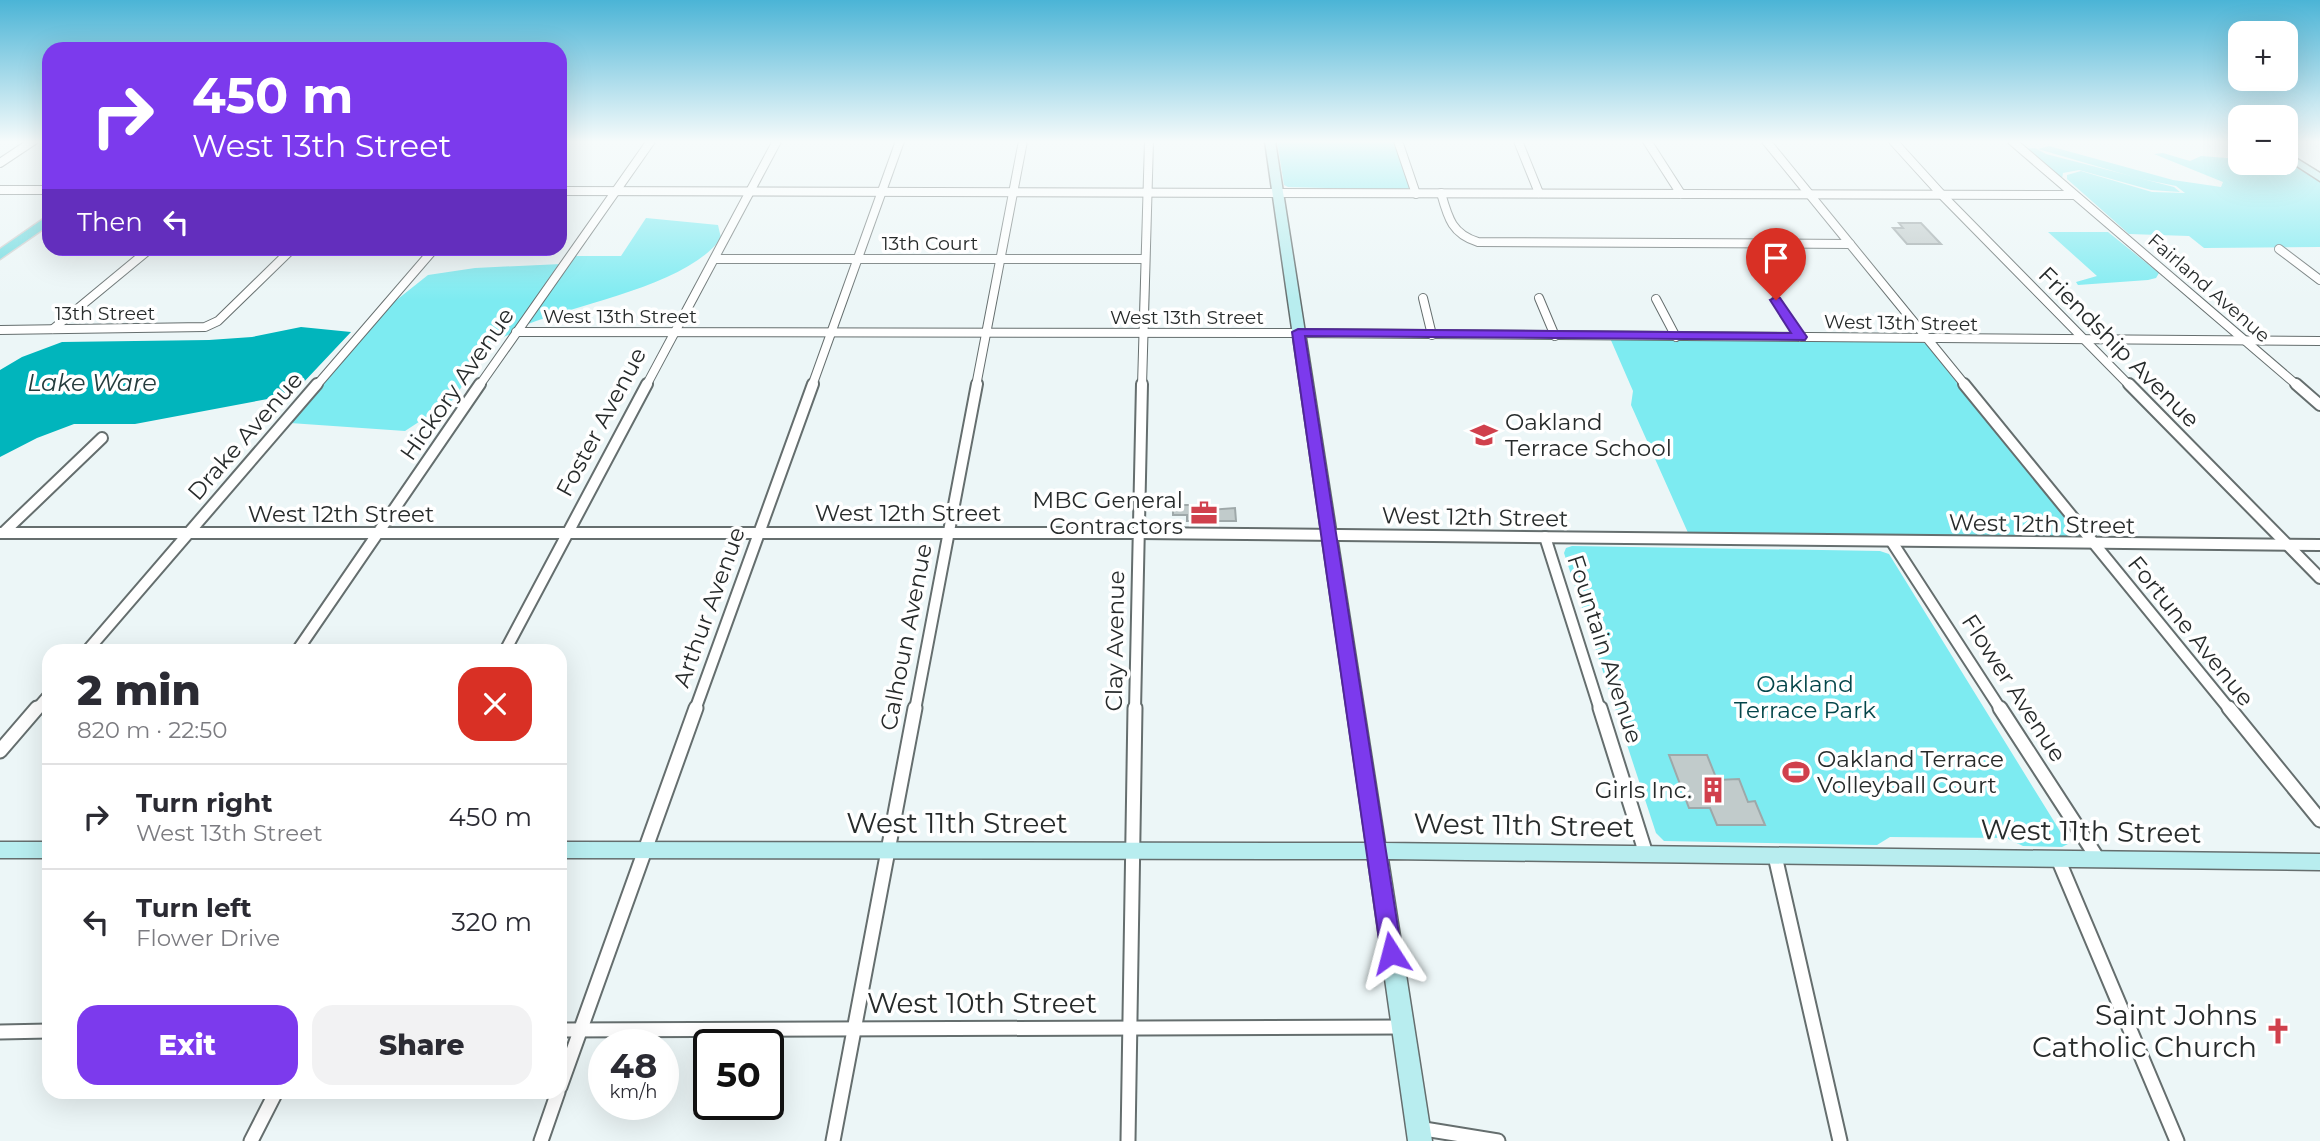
<!DOCTYPE html>
<html lang="en">
<head>
<meta charset="utf-8">
<style>
  body { margin:0; font-family:Montserrat,sans-serif; background:#f2f2f3; color:#2b2b33; height:100vh; display:flex; flex-direction:column; font-size:26px; white-space:nowrap }
  * { box-sizing:border-box; margin:0 }
  p { font-size:23px; color:#7c7c81 }
  .icon { flex:none; width:38px; height:38px; fill:none; stroke:currentColor; stroke-width:2; stroke-linecap:round; stroke-linejoin:round }
  .map { position:relative; flex:1; overflow:hidden }
  .sheet { position:absolute; left:42px; top:644px; width:525px; height:455px; display:flex; flex-direction:column; background:#fff; border-radius:21px; box-shadow:0 7px 28px #0002 }
  .sheet>* { flex:none }
  .guide { position:absolute; left:42px; top:42px; width:525px; height:214px; border-radius:21px; box-shadow:0 7px 28px #0002; background:#7c3aed; color:#fff; overflow:hidden }
  .buttons { position:absolute; left:2228px; top:21px; display:grid; gap:14px }
  .buttons a { display:grid; place-items:center; width:70px; height:70px; border-radius:14px; background:#fff; box-shadow:0 7px 28px #0002; font-size:35px }
  .speed { position:absolute; left:588px; top:1029px; display:flex; gap:14px; font-size:35px; font-weight:700; text-align:center }
  .speed>* { display:grid; place-content:center; width:91px; height:91px; border-radius:50%; background:#fff; box-shadow:0 7px 28px #0002; line-height:1 }
  .speed small { font-size:18px; font-weight:400 }
  .speed .limit { border:4px solid #111; border-radius:10px; background:#fff; color:#111 }
  .pin { position:absolute; display:grid; place-items:center; width:60px; height:60px; color:#fff; margin:-72px -30px; border-radius:50% 50% 50% 0; rotate:-45deg; box-shadow:0 0 7px #0007 }
  .pin .icon { rotate:45deg }
  .me { position:absolute; width:77px; margin:-38px; rotate:351deg; stroke-linejoin:round; filter:drop-shadow(0 0 5px #0008) }
  .turn { display:flex; align-items:center; gap:24px; height:147px; padding:0 35px; font-size:32px }
  .turn .icon { width:91px; height:91px; stroke-width:2.5 }
  .turn b { display:block; font-size:49px; line-height:60px }
  .then { display:flex; align-items:center; height:66px; padding:0 35px; background:#0003; gap:14px; font-size:26px }
  .round { display:grid; place-items:center; flex:none; width:74px; height:74px; border-radius:21px; background:#f2f2f3 }
  .summary { display:flex; align-items:center; justify-content:space-between; height:119px; padding:0 35px }
  h1 { font-size:42px; font-weight:800; line-height:52px }
  .button { display:flex; gap:14px; margin-top:auto; padding:14px 35px }
  .button a { flex:1; height:80px; border-radius:21px; background:#7c3aed; color:#fff; font-size:28px; font-weight:800; line-height:80px; text-align:center }
  .button a+a { background:#f2f2f3; color:#2b2b33 }
  ul { padding:0; list-style:none }
  li { display:flex; align-items:center; gap:21px; height:105px; padding:0 35px; border-top:2px solid #e1e1e2 }
  li div { flex:1 }
  li b { display:block; font-size:26px }
  li em { font-style:normal }
  .map>svg:first-child { display:block }
</style>
</head>
<body>
<div class="map">
<svg width="2320" height="1141" viewBox="0 0 2320 1141">
  <rect width="100%" height="100%" fill="#ecf6f7"/>
  <g fill="#7debf1">
    <path d="M1277,141H1395L1411,187L1405,190L1288,187L1284,185Z"/>
    <path d="M2049,146L2173,180L2221,187L2223,182L2154,154L2163,153L2190,161L2201,156L2240,159V163H2286V161L2320,182V247L2204,248L2189,236L2129,234L2067,179V175L2081,171L2152,192L2185,193L2176,186L2137,178L2038,149Z"/>
    <path d="M2035,148L2046,154L2174,187L2180,192L2151,190L2079,170L2063,173L2062,179L2109,220L2024,149Z"/>
    <path d="M646,218L718,225L721,238C690,284 579,304 528,324L575,256H621Z"/>
    <path d="M2048,232H2108L2159,273L2156,278L2148,280L2078,285L2076,282L2097,276Z"/>
    <path d="M561,264L513,333L489,343L454,399L405,431L290,423L394,302L428,275L475,268Z"/>
    <path d="M1610,338L1919,341L1926,344L2080,537L1689,535L1631,405L1633,391Z"/>
    <path d="M1572,546L1880,551L1889,554L2068,844L2062,847L2023,846L2006,838L1890,837L1877,845L1664,841L1656,833L1564,553L1566,548Z"/>
  </g>
  <path fill="#01b5bc" d="M301,327L351,332L301,385L273,398L135,424H74L37,438L0,457V370L22,357L62,342L209,340L252,337Z"/>
  <g fill="#c1cbcb" stroke="#9ea8a9" stroke-width="2">
    <path d="M1899,223H1921L1941,244H1907L1893,228H1903Z"/>
    <path d="M1173,505H1195V511L1235,508L1236,521H1187V515H1173Z"/>
    <path d="M1669,755H1707L1717,780L1739,779L1748,802L1755,801L1765,825H1717L1710,808H1689Z"/>
  </g>
  <g fill="none" stroke-linecap="round" stroke-linejoin="round">
    <g stroke="#656e6e" stroke-width="10">
      <g id="minor-far2">
        <path d="M1398,141L1416,194"/>
        <path d="M1518,141L1539,193"/>
        <path d="M1647,141L1681,194"/>
        <path d="M1766,141L1966,386"/>
        <path d="M1893,141L1943,196L2130,386"/>
        <path d="M2012,141L2298,386"/>
        <path d="M0,163L33,141"/>
        <path d="M0,190H49"/>
        <path d="M560,191L2074,195"/>
        <path d="M1441,193C1448,218 1452,234 1478,242L1850,244"/>
        <path d="M2279,249L2320,280"/>
        <path d="M715,259H1144"/>
        <path d="M1423,298L1432,335"/>
        <path d="M1539,298L1555,336"/>
        <path d="M1656,299L1676,337"/>
        <path d="M1776,300L1800,337"/>
        <path d="M53,329L151,248"/>
        <path d="M0,330L205,327L218,321L293,248"/>
        <path d="M516,332L1298,333L2320,341"/>
        <path d="M316,386L435,248"/>
        <path d="M479,386L651,141"/>
        <path d="M646,386L777,141"/>
        <path d="M812,386L900,141"/>
        <path d="M976,386L1023,141"/>
        <path d="M1142,386L1149,141"/>
      </g>
    </g>
    <g stroke="#656e6e" stroke-width="14">
      <g id="minor-far1">
        <path d="M1964,384L2230,710"/>
        <path d="M2129,384L2320,578"/>
        <path d="M2296,384L2320,405"/>
        <path d="M0,533H1138L2320,545"/>
        <path d="M3,533L102,438"/>
        <path d="M1545,537L1600,710"/>
        <path d="M1892,542L2001,710"/>
        <path d="M87,651L317,384"/>
        <path d="M297,651L480,384"/>
        <path d="M505,651L647,384"/>
        <path d="M36,710L49,695"/>
        <path d="M695,710L813,384"/>
        <path d="M915,710L977,384"/>
        <path d="M1135,710L1142,384"/>
      </g>
    </g>
    <g stroke="#656e6e" stroke-width="17">
      <g id="minor">
        <path d="M1600,708L1646,854"/>
        <path d="M2000,708L2098,859"/>
        <path d="M2229,708L2320,820"/>
        <path d="M0,751L37,708"/>
        <path d="M1775,856L1840,1141"/>
        <path d="M2058,859L2177,1141"/>
        <path d="M560,1030L1403,1027"/>
        <path d="M0,1032L49,1031"/>
        <path d="M560,1087L696,708"/>
        <path d="M1418,1128L1498,1141"/>
        <path d="M251,1141L276,1092"/>
        <path d="M541,1141L558,1092"/>
        <path d="M833,1141L915,708"/>
        <path d="M1128,1141L1135,708"/>
      </g>
    </g>
    <g stroke="#656e6e" stroke-width="3">
      <g id="secondary">
        <path d="M1265,141H1275L1385,843L2320,854V870L1388,859L1432,1141H1408L1368,859L560,858V842L1366,843Z"/>
        <path d="M2286,152L2320,173V181L2286,159Z"/>
        <rect x="0" y="842" width="49" height="16"/>
      </g>
    </g>
    <g stroke="#cfd0d0" stroke-width="3">
      <path id="primary" d="M49,215V225L0,259V249Z"/>
    </g>
    <use href="#minor-far2" stroke="#fff" stroke-width="8"/>
    <use href="#minor-far1" stroke="#fff" stroke-width="10"/>
    <use href="#minor" stroke="#fff" stroke-width="13"/>
    <use href="#secondary" fill="#b8edef" fill-rule="evenodd"/>
    <use href="#primary" fill="#71dbe0" fill-rule="evenodd"/>
  </g>
  <linearGradient id="sky" x2="0" y2="1"><stop stop-color="#4bb4d6"/><stop offset="0.47" stop-color="#f6fbfb"/><stop offset="1" stop-color="#f6fbfb" stop-opacity="0"/></linearGradient>
  <rect width="2320" height="301" fill="url(#sky)"/>
  <path fill="#7c3aed" stroke="#51269a" stroke-width="2" d="M1776,297L1780,298L1807,337L1805,340L1305,336L1402,953L1399,960L1391,963L1384,960L1381,953L1292,332L1298,329L1791,333L1770,300Z"/>
  <defs>
    <g id="school-bare" transform="scale(2.1)"><path d="M0-5L7-2L0 1L-7-2ZM-4 1L0 2.5L4 1V4Q0 6-4 4Z" fill="#d0404c" stroke="#fff" stroke-width="2.5" paint-order="stroke"/></g>
    <g id="office-bare" transform="scale(2.1)"><path d="M-6-3h4V-5.5h4V-3h4V5H-6ZM-1-4.5V-3h2v-1.5ZM-6 0V1H6V0Z" fill="#d0404c" stroke="#fff" stroke-width="2.5" paint-order="stroke"/></g>
    <g id="stadium-bare" transform="scale(2.1)"><path d="M0-5a6.5 5 0 1 0 0 10a6.5 5 0 1 0 0-10ZM-3.5-1.8h7v3.6h-7Z" fill="#d0404c" stroke="#fff" stroke-width="2.5" paint-order="stroke"/></g>
    <g id="building-bare" transform="scale(2.1)"><path d="M-4-6H4V6H1V3H-1V6H-4ZM-2.5-4.3h1.7v1.8h-1.7ZM.8-4.3h1.7v1.8H.8ZM-2.5-1h1.7V.8h-1.7ZM.8-1h1.7V.8H.8Z" fill="#d0404c" stroke="#fff" stroke-width="2.5" paint-order="stroke"/></g>
    <g id="church-bare" transform="scale(2.1)"><path d="M-1.2-6h2.4v3.5h3.3v2.4h-3.3V6h-2.4V-.1h-3.3v-2.4h3.3Z" fill="#d0404c" stroke="#fff" stroke-width="2.5" paint-order="stroke"/></g>
  </defs>
  <g fill-rule="evenodd">
    <use href="#school-bare" x="1484" y="435"/>
    <use href="#office-bare" x="1204" y="513"/>
    <use href="#stadium-bare" x="1796" y="772"/>
    <use href="#building-bare" x="1713" y="790"/>
    <use href="#church-bare" x="2278" y="1031"/>
  </g>
  <g text-anchor="middle" dominant-baseline="central" stroke-width="7" stroke-linejoin="round" paint-order="stroke">
    <g font-size="19" fill="#272b2b" stroke="#fff">
      <text x="930" y="243">13th Court</text>
      <text transform="translate(2209 288) rotate(41)">Fairland Avenue</text>
      <text x="105" y="313">13th Street</text>
      <text x="620" y="316">West 13th Street</text>
      <text x="1187" y="317">West 13th Street</text>
      <text transform="translate(1901 323) rotate(1)">West 13th Street</text>
    </g>
    <g font-size="23" fill="#272b2b" stroke="#fff">
      <text transform="translate(2119 347) rotate(45)">Friendship Avenue</text>
      <text transform="translate(457 384) rotate(-55)">Hickory Avenue</text>
      <text transform="translate(601 422) rotate(-62)">Foster Avenue</text>
      <text transform="translate(245 436) rotate(-49)">Drake Avenue</text>
      <text x="908" y="513">West 12th Street</text>
      <text x="341" y="514">West 12th Street</text>
      <text transform="translate(1475 517) rotate(1)">West 12th Street</text>
      <text transform="translate(2042 524) rotate(1)">West 12th Street</text>
      <text transform="translate(709 607) rotate(-70)">Arthur Avenue</text>
      <text transform="translate(2191 631) rotate(51)">Fortune Avenue</text>
      <text transform="translate(906 637) rotate(-79)">Calhoun Avenue</text>
      <text transform="translate(1115 641) rotate(-89)">Clay Avenue</text>
      <text transform="translate(1605 649) rotate(72)">Fountain Avenue</text>
      <text transform="translate(2014 688) rotate(57)">Flower Avenue</text>
    </g>
    <g font-size="23" fill="#272b2b" stroke="#fff" text-anchor="start">
      <text x="1505" y="422">Oakland<tspan x="1505" dy="26">Terrace School</tspan></text>
      <text x="1183" y="500" text-anchor="end">MBC General<tspan x="1183" dy="26">Contractors</tspan></text>
      <text x="1817" y="759">Oakland Terrace<tspan x="1817" dy="26">Volleyball Court</tspan></text>
      <text x="1692" y="790" text-anchor="end">Girls Inc.</text>
    </g>
    <g font-size="23" fill="#04464a" stroke="#fff">
      <text x="1805" y="684">Oakland<tspan x="1805" dy="26">Terrace Park</tspan></text>
    </g>
    <g font-size="24" font-style="italic" fill="#243c3d" stroke="#fff">
      <text x="92" y="382">Lake Ware</text>
    </g>
    <g font-size="28" fill="#272b2b" stroke="#fff">
      <text x="957" y="823">West 11th Street</text>
      <text transform="translate(1524 825) rotate(1)">West 11th Street</text>
      <text transform="translate(2091 831) rotate(1)">West 11th Street</text>
      <text x="982" y="1003">West 10th Street</text>
    </g>
    <g font-size="28" fill="#272b2b" stroke="#fff" text-anchor="end">
      <text x="2257" y="1015">Saint Johns<tspan x="2257" dy="32">Catholic Church</tspan></text>
    </g>
  </g>
</svg>
<div class="buttons">
<a>+</a>
<a>−</a>
</div>
<div class="speed"><div>48<small>km/h</small></div><div class="limit">50</div></div>
<div class="pin" style="left:1776px;top:300px;background:#d93025"><svg class="icon" aria-label="arrive" viewBox="0 0 24 24"><path d="M6 21V4h12l-3 4 3 4H6"/></svg></div>
<svg class="me" style="left:1391px;top:953px" viewBox="-20 -20 40 40"><path d="M0-17L14 15 0 8-14 15z" fill="#7c3aed" stroke="#fff" stroke-width="4"/></svg>
<div class="guide">
<div class="turn"><svg class="icon" aria-label="right" viewBox="0 0 24 24"><path d="M7 20v-9h11M14 6l5 5-5 5"/></svg><div><b>450 m</b>West 13th Street</div></div>
<div class="then">Then<svg class="icon" aria-label="left" viewBox="0 0 24 24"><path d="M17 20v-9H6M10 6l-5 5 5 5"/></svg></div>
</div>
<section class="sheet">
<div class="summary"><div><h1>2 min</h1><p>820 m · 22:50</p></div><a class="round" style="background:#d93025;color:#fff"><svg class="icon" aria-label="close" viewBox="0 0 24 24"><path d="M6 6l12 12M18 6L6 18"/></svg></a></div>
<ul>
<li><svg class="icon" aria-label="right" viewBox="0 0 24 24"><path d="M7 20v-9h11M14 6l5 5-5 5"/></svg><div><b>Turn right</b><p>West 13th Street</p></div><em>450 m</em></li>
<li><svg class="icon" aria-label="left" viewBox="0 0 24 24"><path d="M17 20v-9H6M10 6l-5 5 5 5"/></svg><div><b>Turn left</b><p>Flower Drive</p></div><em>320 m</em></li>
</ul>
<div class="button"><a>Exit</a><a>Share</a></div>
</section>
</div>
</body>
</html>
